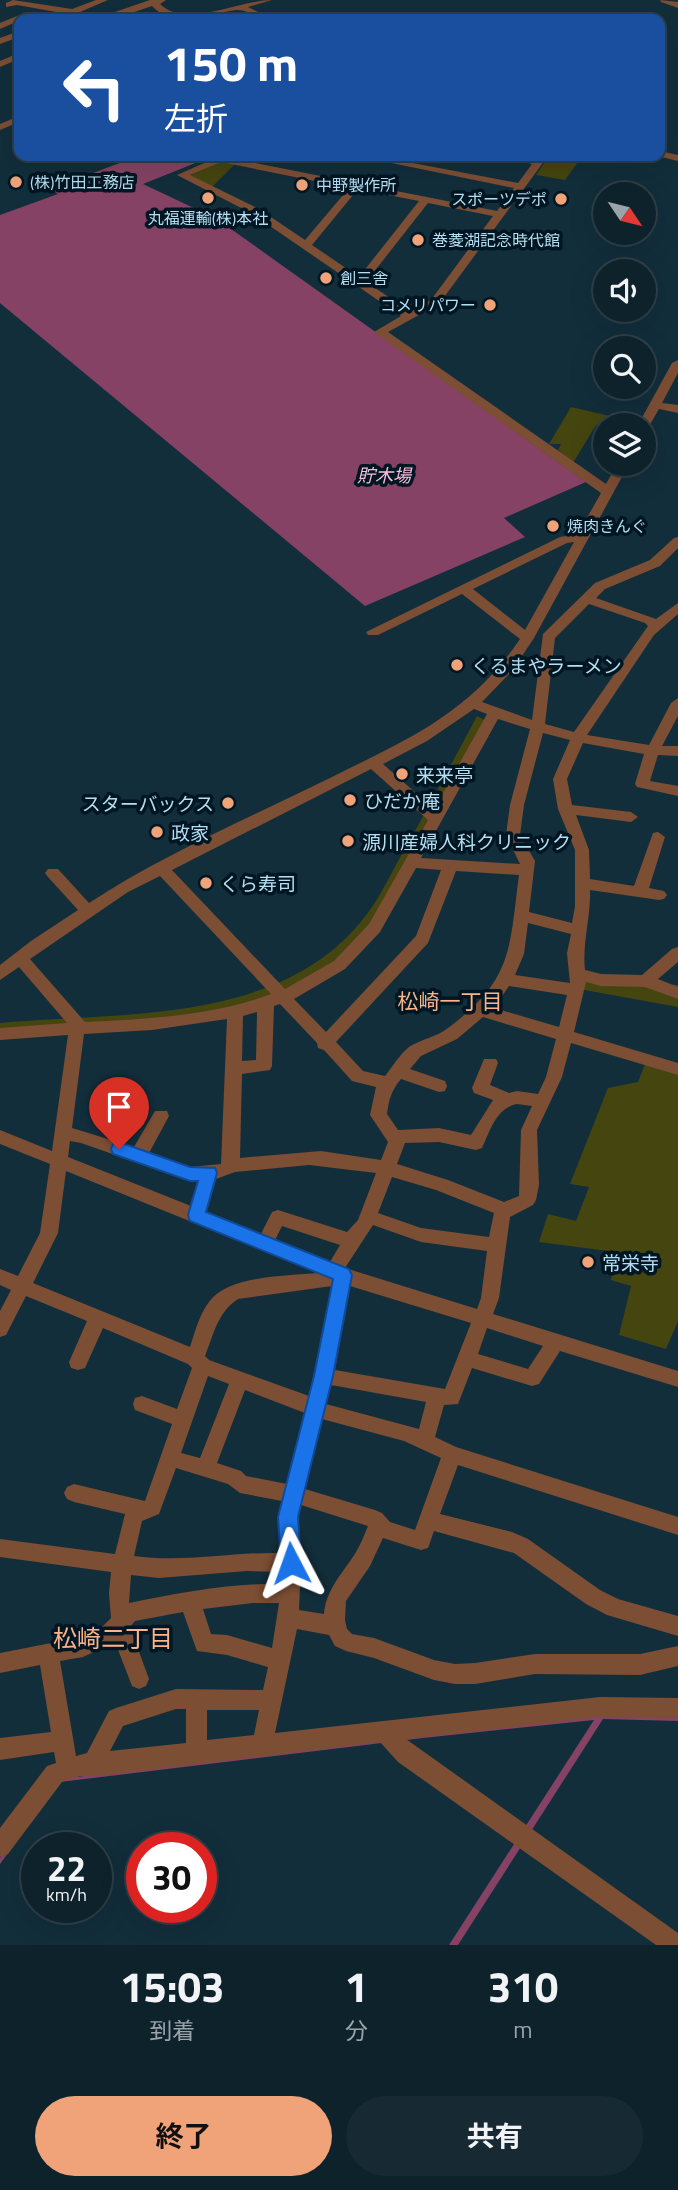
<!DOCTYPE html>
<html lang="ja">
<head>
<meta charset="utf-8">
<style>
  body { margin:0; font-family:"Titillium Web","Noto Sans JP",sans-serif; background:#172a34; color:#f1f3f6; height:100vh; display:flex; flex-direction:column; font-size:26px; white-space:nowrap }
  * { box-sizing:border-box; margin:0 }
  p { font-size:23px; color:#9ba4a9 }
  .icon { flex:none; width:38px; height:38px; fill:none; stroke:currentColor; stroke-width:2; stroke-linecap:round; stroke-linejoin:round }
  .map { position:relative; height:1945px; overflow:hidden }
  .panel { display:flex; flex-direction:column; background:#0e222c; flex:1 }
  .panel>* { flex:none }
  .banner { position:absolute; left:14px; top:14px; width:651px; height:147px; border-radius:14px; box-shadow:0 7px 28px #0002,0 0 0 2px #2e3f48; background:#1a4fa0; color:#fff; overflow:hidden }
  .needle { width:46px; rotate:125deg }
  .fabs { position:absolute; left:593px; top:182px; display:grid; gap:14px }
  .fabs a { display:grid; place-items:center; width:63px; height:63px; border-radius:50%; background:#0e222c; box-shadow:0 7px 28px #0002,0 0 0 2px #2e3f48; font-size:35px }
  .speed { position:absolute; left:21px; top:1832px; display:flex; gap:14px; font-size:35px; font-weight:700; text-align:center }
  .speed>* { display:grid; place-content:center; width:91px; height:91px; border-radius:50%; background:#0e222c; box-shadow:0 7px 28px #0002,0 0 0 2px #2e3f48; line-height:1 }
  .speed small { font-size:18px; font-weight:400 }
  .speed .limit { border:10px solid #d22; background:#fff; color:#111 }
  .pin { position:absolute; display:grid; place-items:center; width:60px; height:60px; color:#fff; margin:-72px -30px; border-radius:50% 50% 50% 0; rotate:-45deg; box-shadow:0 0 7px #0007 }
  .pin .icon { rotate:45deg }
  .me { position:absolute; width:77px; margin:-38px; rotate:356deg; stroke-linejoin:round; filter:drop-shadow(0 0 5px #0008) }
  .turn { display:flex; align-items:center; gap:24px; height:147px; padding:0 35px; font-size:32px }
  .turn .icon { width:91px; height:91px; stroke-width:2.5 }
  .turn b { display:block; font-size:49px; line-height:60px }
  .eta { display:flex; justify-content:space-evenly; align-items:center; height:119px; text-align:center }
  .eta b { font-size:42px; font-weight:700; line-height:49px }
  .primary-button { display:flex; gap:14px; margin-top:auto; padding:14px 35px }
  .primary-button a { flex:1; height:80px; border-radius:42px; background:#f0a378; color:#111; font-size:28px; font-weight:700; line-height:80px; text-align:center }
  .primary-button a+a { background:#172a34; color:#f1f3f6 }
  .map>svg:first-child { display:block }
</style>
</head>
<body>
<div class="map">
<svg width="678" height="1945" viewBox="0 0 678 1945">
  <rect width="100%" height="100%" fill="#122e3b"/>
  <g fill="#454510">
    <path d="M549,156H582L565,180L536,175Z"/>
    <path d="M218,162L235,164L212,187L189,176Z"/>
    <path d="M571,407L631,421L629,425H596L573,463L558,450L561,444H549Z"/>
    <path d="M477,716L486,721L391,898L353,949L287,993L216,1014L0,1031V1023C127,1011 290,1026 372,907C383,891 391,873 401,856C427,810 452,763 477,716Z"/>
    <path d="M580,978L678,985V1007L579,989Z"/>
    <path d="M645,1064L678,1073V1321L666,1349L619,1335L631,1286L611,1280L616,1252L539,1242L548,1214L576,1221L589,1187L570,1184L608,1088L638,1082Z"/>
  </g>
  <g fill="#854265">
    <path d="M138,156H213L143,184L217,219L586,482L504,518L525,537L365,606L0,303V215L58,194L51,189Z"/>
    <path d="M678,1715V1721L603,1719L458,1945H449L594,1720L423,1738L60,1782L0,1864V1858L59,1779L580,1717Z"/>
  </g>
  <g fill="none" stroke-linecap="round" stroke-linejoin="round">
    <g fill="#7c4e34" fill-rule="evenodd">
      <path d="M13,0L72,9L96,0H108L73,15L17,5L6,7V3Z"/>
      <path d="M150,0H166L160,4C185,29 240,0 272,0L248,7L272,19C259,20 248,9 236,10C207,13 176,31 152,6L114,19H106L109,14Z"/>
      <path d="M660,0L678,2V8L661,2Z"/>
      <path d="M27,12L34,14L0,29V23Z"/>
      <path d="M19,31V37L0,44V38Z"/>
      <path d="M19,53V59L0,67V61Z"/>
      <path d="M19,116V122L0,130V124Z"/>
      <path d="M660,151L678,155V161L657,156H660Z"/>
      <path d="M220,156L497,211L514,188L357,156H376L518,183L532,164L502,156L536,159L538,156H548L439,304L388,332L606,484L617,464H629L534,638L512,671L482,702L532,720L543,634L595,583L650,560L674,538L678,537V548L660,566L605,589L596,598L656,619L678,603V614L654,635L587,735L649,745L671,703L678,698V716L662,746H678V756L658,755L650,781L678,786V796L637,787L635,784L644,754L583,743L567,779L572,805L631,812L638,817L631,822L576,815L589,850L590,879L634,886L653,833L658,832L665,837L649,888L664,891L667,895L664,899L659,900L590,890C591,917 582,943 585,970L601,974L642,975L672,949L678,947V962L658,979L678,987V999L645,987L601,986L586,982L574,1032L678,1063V1075L571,1043L562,1077L537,1130L539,1185L536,1200L533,1205L510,1217L499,1298L493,1314L678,1371V1387L560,1351L539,1384L532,1386L472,1368L458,1404L444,1405L435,1437L456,1447L678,1517V1535L458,1465L440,1514L512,1532L528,1539L600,1590L618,1599L678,1616V1636L607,1615L586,1604L514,1553L434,1531L428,1548L421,1550L383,1538L370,1566L346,1601L345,1620L347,1629L352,1634L374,1638L434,1660L455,1664L475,1663L535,1654H640L678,1646V1666L640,1675L535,1674L475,1684H455L434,1680L374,1658L346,1651L335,1646L329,1635L297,1629L275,1733L600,1697L678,1698V1718L600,1717L406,1739L678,1933V1945H656L398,1762L380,1742L98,1776H80L62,1782L8,1854L0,1857V1828L47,1766L56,1763L54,1752L0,1760V1738L51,1732L40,1665L0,1673V1653L82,1637L99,1630L111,1618L109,1593L111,1572L0,1557V1539L115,1554L125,1514L74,1502L67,1499L64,1493L67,1487L74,1484L145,1501L172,1424L135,1410L133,1404L135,1398L142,1396L177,1409L192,1368L188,1364L103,1328L85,1368L78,1370L71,1368L69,1362L87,1321L26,1296L6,1335L0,1337V1311L11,1290L0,1285V1269L18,1276L40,1233L50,1164L0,1144V1130L52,1151L68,1035L0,1040V1028L67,1023L19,967L0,980V965L31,941L78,910L48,877L45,873L48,869H58L89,903C164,854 249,818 330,778C408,739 469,714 520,639L462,594L378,635H368L366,632L560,537L578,534L601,493L374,332L401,316L251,213L177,175ZM221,162L349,188L305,240L259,209L190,175ZM358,189L419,201L359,277L312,245ZM428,203L493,216L431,300L410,311L366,282ZM574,542L525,630L473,589L567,543ZM589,604L645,623L648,626L574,732L545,724L555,638ZM474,709L487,714L434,809L383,764L427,741ZM498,719L530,729L510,805L506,835L520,864L421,858ZM543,733L570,740L553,779L558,809L575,850V906L572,923L529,912L535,861L520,835L524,805ZM371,769L428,820L369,924L334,961L285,989L172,870ZM416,868L441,870L416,936L326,1032L294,999L345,969L380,932ZM456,871L519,875C509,951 513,979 448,1028C437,1037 421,1039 409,1047C400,1054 392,1067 385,1076L363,1071L336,1042L428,943ZM160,876L271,994C212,1016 148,1019 85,1022L30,959L128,892ZM528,923L571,934L567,953L570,983L515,975L524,954ZM509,986L567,995L559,1027L494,1008ZM280,1004L317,1043L318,1048L324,1050L352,1081L376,1087L370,1115L388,1142L381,1160L321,1151L240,1158L242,1074L270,1070L272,1066L274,1006ZM257,1012L256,1060L242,1061L243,1016ZM483,1017L556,1039L546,1077L538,1094L517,1091L509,1093L490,1085L498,1063L496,1059H484L472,1088L474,1093L493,1100L471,1135L439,1128L398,1130L387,1114C389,1099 391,1091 401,1079L439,1092L445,1091L447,1086L445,1081L410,1069L421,1056L457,1039ZM227,1019L221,1164L190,1167L149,1153L169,1116L167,1111H155L134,1147L72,1128L84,1034L152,1030ZM517,1104L532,1106L521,1130L519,1196L504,1202L448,1180L397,1164L405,1143L439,1142L476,1150L482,1148C490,1131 496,1108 517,1104ZM70,1141L81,1143L190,1181H198L191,1206L68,1157ZM309,1165L376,1173L358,1220L347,1232L278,1210L272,1212L261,1234L206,1212L216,1179L235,1172ZM66,1171L318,1273C287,1276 228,1275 209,1302C199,1315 195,1332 190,1347L33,1283L58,1233ZM392,1177L436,1190L494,1213L489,1237L421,1228L378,1213ZM373,1225L421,1242L487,1251L481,1298L477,1309L345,1268ZM282,1226L340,1245L330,1262L275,1240ZM332,1286L309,1396L209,1360L205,1356C214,1334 217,1313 238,1299ZM350,1286L471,1323L445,1389L335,1370ZM487,1328L543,1346L528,1369L478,1354ZM208,1376L229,1384L200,1458L181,1453ZM331,1385L426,1402L419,1429L326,1404ZM245,1390L305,1413L287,1484L246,1476L241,1471L217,1463ZM322,1419L404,1441L441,1458L415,1530L390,1522L382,1513L375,1510L305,1489ZM176,1468L228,1484L240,1493L282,1501L278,1517L280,1553C232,1552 182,1563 134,1556L142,1521L159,1514ZM301,1505L368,1526C364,1535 361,1544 356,1552C343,1573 326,1589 324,1614L299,1610L301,1563L298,1517ZM247,1571L281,1572L280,1584C230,1583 179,1593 129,1603L131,1575L159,1578ZM253,1603H279L272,1648L227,1635L211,1634L203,1609ZM183,1612L197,1651L227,1655L268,1667L263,1690L176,1689L116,1708L109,1711L87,1753L76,1756L60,1661L83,1657L115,1642L132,1686L139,1689L146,1686L149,1679L130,1627L135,1621ZM176,1709H186V1743L110,1751L123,1726ZM207,1710H259L254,1735L207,1740Z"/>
      <path d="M678,360V373L662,403L678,405V413L659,409L648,428L644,429V425H638L672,363Z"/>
    </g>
  </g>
  <path fill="#1a73e8" stroke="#114b97" stroke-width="2" d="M119,1142L190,1167L215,1168L217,1173L206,1212L349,1269L352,1275L333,1376L298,1517L301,1563L298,1570L291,1573L284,1570L281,1563L278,1517L314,1376L333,1279L190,1221L188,1215L198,1181H190L113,1154L111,1149L113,1144Z"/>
  <g fill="#f0a378" stroke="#001622" stroke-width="2.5">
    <circle cx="16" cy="182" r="7"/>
    <circle cx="302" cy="185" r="7"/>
    <circle cx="208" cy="198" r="7"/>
    <circle cx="561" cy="199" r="7"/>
    <circle cx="418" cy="240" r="7"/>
    <circle cx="326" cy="278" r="7"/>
    <circle cx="490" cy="305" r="7"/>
    <circle cx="553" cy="526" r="7"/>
    <circle cx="457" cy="665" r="7"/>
    <circle cx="402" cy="774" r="7"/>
    <circle cx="350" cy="800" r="7"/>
    <circle cx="228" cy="803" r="7"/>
    <circle cx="157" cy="832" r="7"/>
    <circle cx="348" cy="841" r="7"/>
    <circle cx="206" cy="883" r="7"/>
    <circle cx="588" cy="1262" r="7"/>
  </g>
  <g text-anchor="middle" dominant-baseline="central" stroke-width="7" stroke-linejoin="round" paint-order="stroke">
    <g font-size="16" fill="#b5def2" stroke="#001622" text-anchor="start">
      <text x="30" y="182">(株)竹田工務店</text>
      <text x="316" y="185">中野製作所</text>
      <text x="547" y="199" text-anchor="end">スポーツデポ</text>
      <text x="208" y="218" text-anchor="middle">丸福運輸(株)本社</text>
      <text x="432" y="240">巻菱湖記念時代館</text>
      <text x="340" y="278">創三舎</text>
      <text x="476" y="305" text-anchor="end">コメリパワー</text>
      <text x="567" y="526">焼肉きんぐ</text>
    </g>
    <g font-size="18" font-style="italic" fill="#f9bbd8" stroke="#001622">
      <text x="384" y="475">貯木場</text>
    </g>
    <g font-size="19" fill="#b5def2" stroke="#001622" text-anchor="start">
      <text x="471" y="665">くるまやラーメン</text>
      <text x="416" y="774">来来亭</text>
      <text x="364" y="800">ひだか庵</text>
      <text x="214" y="803" text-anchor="end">スターバックス</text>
      <text x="171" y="832">政家</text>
      <text x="362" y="841">源川産婦人科クリニック</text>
      <text x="220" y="883">くら寿司</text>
      <text x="602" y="1262">常栄寺</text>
    </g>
    <g font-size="21" fill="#fbb38b" stroke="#001622">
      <text x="450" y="1001">松崎一丁目</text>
    </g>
    <g font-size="24" fill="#fbb38b" stroke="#001622">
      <text x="113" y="1638">松崎二丁目</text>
    </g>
  </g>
</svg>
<div class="fabs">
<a><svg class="needle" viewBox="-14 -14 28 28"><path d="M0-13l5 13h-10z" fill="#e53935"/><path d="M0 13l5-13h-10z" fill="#9ba4a9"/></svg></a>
<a><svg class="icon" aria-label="sound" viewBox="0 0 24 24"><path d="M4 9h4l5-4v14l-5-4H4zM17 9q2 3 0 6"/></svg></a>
<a><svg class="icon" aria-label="search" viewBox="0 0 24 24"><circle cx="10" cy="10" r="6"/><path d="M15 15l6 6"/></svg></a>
<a><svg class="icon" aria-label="layers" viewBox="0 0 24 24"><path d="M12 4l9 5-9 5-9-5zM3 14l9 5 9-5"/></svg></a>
</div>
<div class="speed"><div>22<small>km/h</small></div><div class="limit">30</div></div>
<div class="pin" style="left:119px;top:1149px;background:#d93025"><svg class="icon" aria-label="arrive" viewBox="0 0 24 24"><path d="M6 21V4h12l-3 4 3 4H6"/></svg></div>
<svg class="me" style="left:291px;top:1563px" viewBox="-20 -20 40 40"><path d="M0-17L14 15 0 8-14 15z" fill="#1a73e8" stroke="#fff" stroke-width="4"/></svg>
<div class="banner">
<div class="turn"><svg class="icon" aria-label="left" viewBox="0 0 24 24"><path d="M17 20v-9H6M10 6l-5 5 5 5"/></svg><div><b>150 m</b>左折</div></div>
</div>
</div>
<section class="panel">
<div class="eta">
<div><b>15:03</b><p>到着</p></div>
<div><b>1</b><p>分</p></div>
<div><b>310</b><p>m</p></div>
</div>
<div class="primary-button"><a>終了</a><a>共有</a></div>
</section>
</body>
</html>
